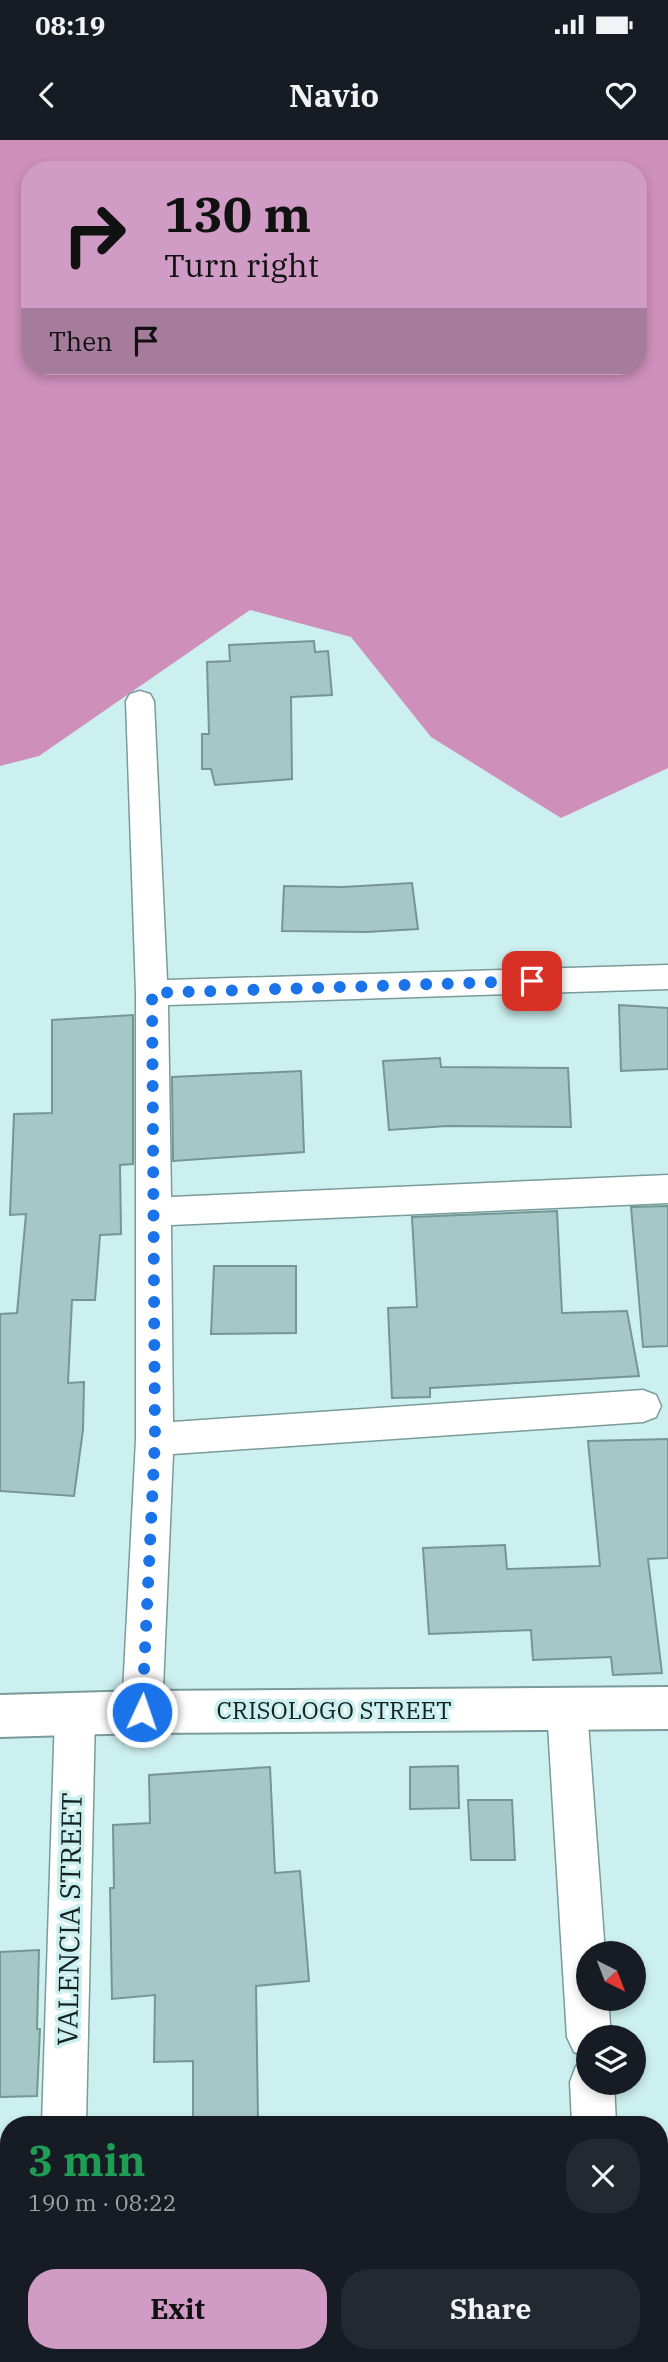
<!DOCTYPE html>
<html lang="en">
<head>
<meta charset="utf-8">
<style>
  body { margin:0; font-family:"IBM Plex Serif",serif; background:#242831; color:#f1f3f6; height:100vh; display:flex; flex-direction:column; font-size:26px; white-space:nowrap }
  * { box-sizing:border-box; margin:0 }
  p { font-size:23px; color:#9ea1a6 }
  .icon { flex:none; width:38px; height:38px; fill:none; stroke:currentColor; stroke-width:2; stroke-linecap:round; stroke-linejoin:round }
  .map { position:relative; flex:1; overflow:hidden }
  .side { position:absolute; left:0px; top:1976px; width:668px; height:247px; display:flex; flex-direction:column; background:#171b24; border-radius:28px 28px 0 0; box-shadow:0 4px 10px #0003 }
  .side>* { flex:none }
  .banner { position:absolute; left:21px; top:21px; width:626px; height:214px; border-radius:28px; box-shadow:0 4px 10px #0003; background:#d09cc5; color:#111; overflow:hidden }
  .needle { width:46px; rotate:138deg }
  .tools { position:absolute; left:576px; top:1801px; display:grid; gap:14px }
  .tools a { display:grid; place-items:center; width:70px; height:70px; border-radius:50%; background:#171b24; box-shadow:0 4px 10px #0003; font-size:35px }
  .pin { position:absolute; display:grid; place-items:center; width:60px; height:60px; color:#fff; margin:-30px; border-radius:14px; box-shadow:0 4px 10px #0006 }
  .me { position:absolute; width:77px; margin:-38px; rotate:3deg; stroke-linejoin:round; filter:drop-shadow(0 0 5px #0008) }
  .turn { display:flex; align-items:center; gap:24px; height:147px; padding:0 28px; font-size:32px }
  .turn .icon { width:91px; height:91px; stroke-width:2.5 }
  .turn b { display:block; font-size:49px; line-height:60px }
  .then { display:flex; align-items:center; height:66px; padding:0 28px; background:#0003; gap:14px; font-size:26px }
  .round { display:grid; place-items:center; flex:none; width:74px; height:74px; border-radius:28px; background:#242831 }
  .head { display:flex; align-items:center; justify-content:space-between; height:119px; padding:0 28px }
  h1 { font-size:42px; font-weight:800; line-height:52px; color:#1e9e55 }
  .cta { display:flex; gap:14px; margin-top:auto; padding:14px 28px }
  .cta a { flex:1; height:80px; border-radius:28px; background:#d09cc5; color:#111; font-size:28px; font-weight:800; line-height:80px; text-align:center }
  .cta a+a { background:#242831; color:#f1f3f6 }
  .status { display:flex; justify-content:space-between; align-items:center; height:49px; padding:0 35px; background:#171b24; direction:ltr }
  .status svg { height:19px; fill:currentColor }
  header { display:flex; justify-content:space-between; align-items:center; height:91px; padding:0 28px; background:#171b24; font-size:32px; font-weight:800 }
  .map>svg:first-child { display:block }
</style>
</head>
<body>
<div class="status"><b>08:19</b><svg viewBox="0 0 49 12"><path d="M0 12V9h3v3zM5 12V6h3v6zM10 12V3h3v9zM15 12V0h3v12zM26 1h20v11H26zM47 4h2v5h-2z"/></svg></div>
<header><svg class="icon" aria-label="back" viewBox="0 0 24 24"><path d="M15 5l-7 7 7 7"/></svg>Navio<svg class="icon" aria-label="heart" viewBox="0 0 24 24"><path d="M12 20l-8-8c-3-5 5-10 8-4 3-6 11-1 8 4z"/></svg></header>
<div class="map">
<svg width="668" height="2222" viewBox="0 0 668 2222">
  <rect width="100%" height="100%" fill="#ccf0ef"/>
  <path fill="#ce8fba" fill-rule="evenodd" d="M0,0H668V628L561,678L431,597L351,497L250,470L39,616L0,626ZM30,30H639V226H30Z"/>
  <g fill="#a5c8c7" stroke="#749695" stroke-width="2">
    <path d="M314,501L315,512L328,511L332,555L291,557L292,639L215,645L211,629H202V594H209L207,522L230,521L229,505Z"/>
    <path d="M412,743L418,789L366,792L282,791L284,746L343,747Z"/>
    <path d="M619,865L668,868V929L621,931Z"/>
    <path d="M133,875V1024L120,1025L121,1094L100,1095L95,1160H72L68,1243L84,1242L83,1290L74,1356L0,1351V1174L17,1173L26,1074L10,1075L14,974L52,973V880Z"/>
    <path d="M440,918L441,927L568,928L571,987L447,986L389,990L383,921Z"/>
    <path d="M301,931L304,1012L173,1021L172,937Z"/>
    <path d="M668,1066V1206L643,1207L631,1067Z"/>
    <path d="M557,1071L562,1173L627,1171L639,1236L430,1248V1257L392,1258L388,1168L417,1167L412,1077Z"/>
    <path d="M214,1126H296V1193L211,1194Z"/>
    <path d="M668,1299V1418L648,1419L662,1533L613,1535L611,1517L533,1520L531,1490L429,1494L423,1408L505,1405L507,1429L600,1426L588,1301Z"/>
    <path d="M458,1626L459,1668L410,1669V1627Z"/>
    <path d="M270,1627L275,1733L300,1731L309,1841L256,1846L258,1980L193,1982V1921L154,1922L155,1855L112,1859L110,1748H114L113,1685L150,1683L149,1635Z"/>
    <path d="M468,1660H512L515,1720H471Z"/>
    <path d="M39,1810L37,1889H40L37,1956L0,1957V1812Z"/>
  </g>
  <g fill="none" stroke-linecap="round" stroke-linejoin="round">
    <g stroke="#799b9a" stroke-width="3">
      <g id="minor">
        <path d="M140,551L150,554L154,561L167,840L668,825V849L168,865L171,1057L668,1035V1063L171,1085L173,1282L643,1250L656,1255L661,1266L656,1277L643,1282L173,1314L162,1572L156,1585L142,1591L128,1585L122,1572L136,1299V853L126,561L130,554Z"/>
        <path d="M567,1550L581,1556L587,1569L605,1813H588V1858H608L611,1897H588V1918L574,1912L567,1897L547,1569L553,1556Z"/>
        <path d="M75,1555L89,1561L95,1574L86,1984H42L55,1574L61,1561Z"/>
        <path d="M588,1922V1942H614L616,1984H572L570,1942L576,1926Z"/>
        <path d="M35,2214H81L82,2222H34Z"/>
        <path d="M587,2214H633L634,2222H586Z"/>
      </g>
    </g>
    <g stroke="#799b9a" stroke-width="4">
      <path id="tertiary" d="M668,1547V1589L142,1593L0,1597V1555L142,1551Z"/>
    </g>
    <use href="#minor" fill="#fff" fill-rule="evenodd"/>
    <use href="#tertiary" fill="#fff" fill-rule="evenodd"/>
  </g>
  <g fill="none" stroke-linecap="round" stroke-linejoin="round">
    <path stroke="#1a73e8" stroke-width="12" stroke-dasharray="0 21.6" d="M142,1572L155,1299L152,853L532,841"/>
  </g>
  <g text-anchor="middle" dominant-baseline="central" stroke-width="7" stroke-linejoin="round" paint-order="stroke">
    <g font-size="24" fill="#132121" stroke="#ccf0ef">
      <text x="334" y="1570">CRISOLOGO STREET</text>
    </g>
    <g font-size="28" fill="#132121" stroke="#ccf0ef">
      <text transform="translate(69 1779) rotate(-89)">VALENCIA STREET</text>
    </g>
  </g>
</svg>
<div class="tools">
<a><svg class="needle" viewBox="-14 -14 28 28"><path d="M0-13l5 13h-10z" fill="#e53935"/><path d="M0 13l5-13h-10z" fill="#9ea1a6"/></svg></a>
<a><svg class="icon" aria-label="layers" viewBox="0 0 24 24"><path d="M12 4l9 5-9 5-9-5zM3 14l9 5 9-5"/></svg></a>
</div>
<div class="pin" style="left:532px;top:841px;background:#d93025"><svg class="icon" aria-label="arrive" viewBox="0 0 24 24"><path d="M6 21V4h12l-3 4 3 4H6"/></svg></div>
<svg class="me" style="left:142px;top:1572px" viewBox="-20 -20 40 40"><circle r="17" fill="#1a73e8" stroke="#fff" stroke-width="3"/><path d="M0-11L8 9 0 5-8 9z" fill="#fff"/></svg>
<div class="banner">
<div class="turn"><svg class="icon" aria-label="right" viewBox="0 0 24 24"><path d="M7 20v-9h11M14 6l5 5-5 5"/></svg><div><b>130 m</b>Turn right</div></div>
<div class="then">Then<svg class="icon" aria-label="arrive" viewBox="0 0 24 24"><path d="M6 21V4h12l-3 4 3 4H6"/></svg></div>
</div>
<section class="side">
<div class="head"><div><h1>3 min</h1><p>190 m · 08:22</p></div><a class="round"><svg class="icon" aria-label="close" viewBox="0 0 24 24"><path d="M6 6l12 12M18 6L6 18"/></svg></a></div>
<div class="cta"><a>Exit</a><a>Share</a></div>
</section>
</div>
</body>
</html>
